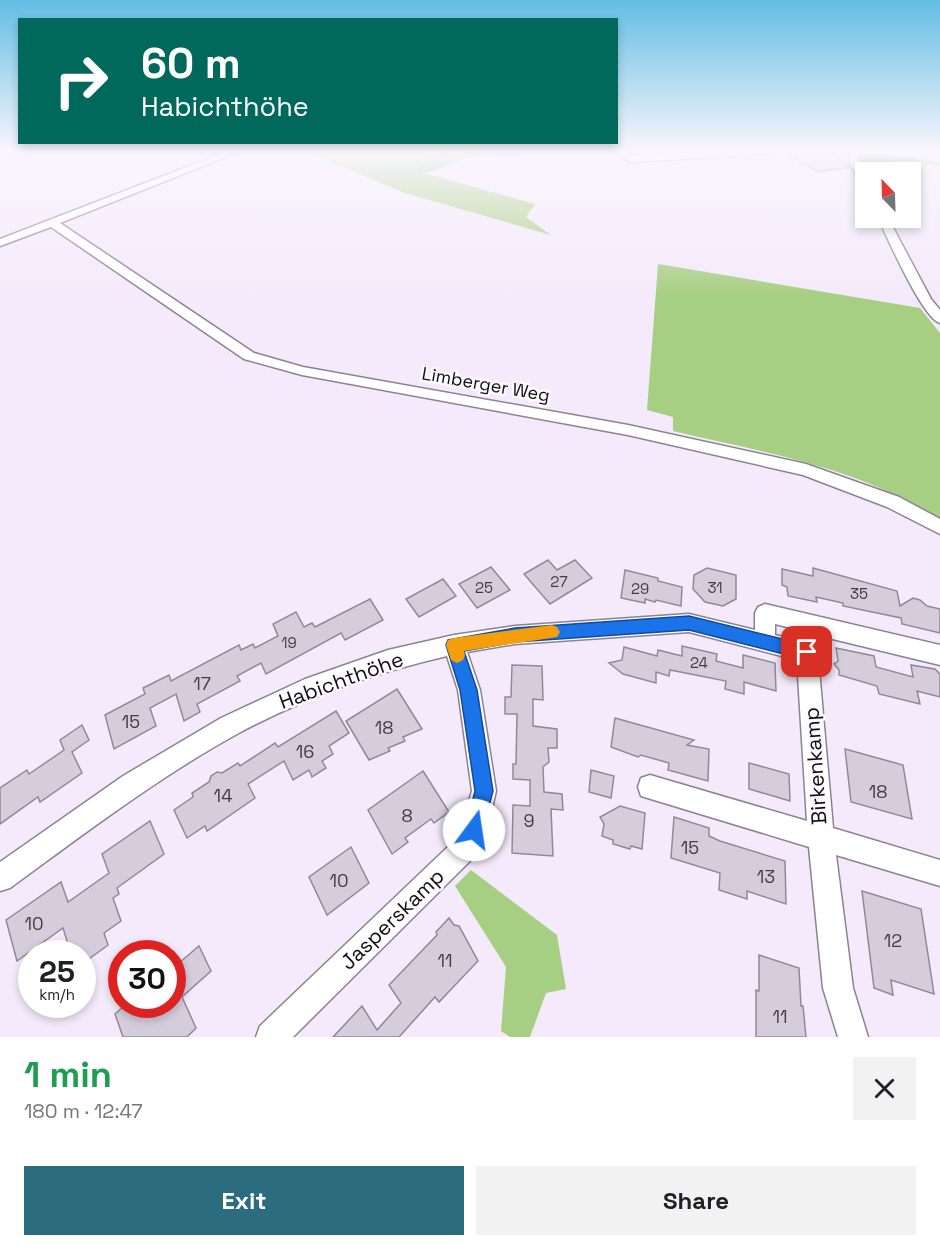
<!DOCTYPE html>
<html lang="en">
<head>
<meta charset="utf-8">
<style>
  body { margin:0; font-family:"Space Grotesk",sans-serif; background:#f2f2f2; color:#202124; height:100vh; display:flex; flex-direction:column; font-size:22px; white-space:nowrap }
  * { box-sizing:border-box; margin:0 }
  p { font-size:20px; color:#757577 }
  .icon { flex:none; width:33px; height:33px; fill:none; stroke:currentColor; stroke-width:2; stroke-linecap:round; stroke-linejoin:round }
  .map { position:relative; height:1037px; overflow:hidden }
  .panel { display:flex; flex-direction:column; background:#fff; flex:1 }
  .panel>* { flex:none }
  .guide { position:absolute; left:18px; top:18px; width:600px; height:126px; border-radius:0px; box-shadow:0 3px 9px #0003; background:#00695c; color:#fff; overflow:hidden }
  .needle { width:39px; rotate:337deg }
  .fabs { position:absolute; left:855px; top:162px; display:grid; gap:12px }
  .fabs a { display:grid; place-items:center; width:66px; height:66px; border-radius:0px; background:#fff; box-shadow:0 3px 9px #0003; font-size:30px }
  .speed { position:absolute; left:18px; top:940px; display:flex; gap:12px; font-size:30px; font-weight:700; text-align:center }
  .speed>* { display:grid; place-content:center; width:78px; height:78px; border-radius:50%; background:#fff; box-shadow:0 3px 9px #0003; line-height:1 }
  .speed small { font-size:15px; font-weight:400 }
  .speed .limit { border:9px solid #d22; background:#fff; color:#111 }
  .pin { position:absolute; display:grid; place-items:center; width:51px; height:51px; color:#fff; margin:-26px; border-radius:12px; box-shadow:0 3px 9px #0006 }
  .me { position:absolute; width:66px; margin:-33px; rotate:14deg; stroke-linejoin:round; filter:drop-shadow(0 0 4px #0008) }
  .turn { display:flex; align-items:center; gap:21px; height:126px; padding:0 24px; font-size:27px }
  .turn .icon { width:78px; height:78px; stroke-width:2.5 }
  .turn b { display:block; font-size:42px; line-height:51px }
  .round { display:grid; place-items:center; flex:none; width:63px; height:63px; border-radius:0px; background:#f2f2f2 }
  .summary { display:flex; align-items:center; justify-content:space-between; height:102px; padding:0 24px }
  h1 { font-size:36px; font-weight:700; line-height:45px; color:#1e9e55 }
  .cta { display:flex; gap:12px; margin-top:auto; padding:12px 24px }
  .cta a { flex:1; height:69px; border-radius:0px; background:#2b6c7f; color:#fff; font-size:24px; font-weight:700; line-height:69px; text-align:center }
  .cta a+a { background:#f2f2f2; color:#202124 }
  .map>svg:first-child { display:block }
</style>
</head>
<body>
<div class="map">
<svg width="940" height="1037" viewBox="0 0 940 1037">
  <rect width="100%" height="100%" fill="#f4eafb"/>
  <g fill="#a7cf83">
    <path d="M304,151H442L436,153L416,171L535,204L526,217L551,235L405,193Z"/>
    <path d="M658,264L920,308L940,333V518C911,503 883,488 852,477C794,456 732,445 673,431V417L647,410Z"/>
    <path d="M471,870L557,935L566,989L546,993L530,1037H510L501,1031L506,967L455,886Z"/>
  </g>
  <g fill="#91bc6b">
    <path d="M442,151H525L512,159C497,154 481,155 465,159C448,163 433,176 415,171L436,153Z"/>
    <path d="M864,151L940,162V166C923,164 904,158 888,163C880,166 875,173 866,172L860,162Z"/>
  </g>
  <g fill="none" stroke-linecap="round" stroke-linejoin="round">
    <path stroke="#3fcbdf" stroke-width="3" d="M420,171L460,151"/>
  </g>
  <g fill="#d5ccdc" stroke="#928998" stroke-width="1.5">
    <path d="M811,151H832L849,167L819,172L789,155Z"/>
    <path d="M548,560L557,570L575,560L592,578L550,604L524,574Z"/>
    <path d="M491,567L510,590L477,608L459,584Z"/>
    <path d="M707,568L736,575V599L723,606L705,602L693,589L694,575Z"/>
    <path d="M813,568L897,591L900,606L913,598L920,600L927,606L940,609V633L902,624L901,618L843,606V603L816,597L817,602L788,596L787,587L782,585V569L813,576Z"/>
    <path d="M625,570L658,578V581L682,587L681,606L656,600L655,602L645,599V603L621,598Z"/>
    <path d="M443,579L456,596L419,617L406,599Z"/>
    <path d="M370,599L383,620L345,640L341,633L266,674L261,663L237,676L240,681L197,704L200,712L184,721L176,694L150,708L156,726L114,749L105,715L145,694L143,688L169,675L171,681L239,645L241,650L253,644L255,648L278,636L273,624L296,612L304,627L312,623L315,627Z"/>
    <path d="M682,646L717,654L716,661L743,668V655L775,663L776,691L744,682V694L725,689L726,681L670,670L669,676L656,672V683L623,674L609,663L622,660L624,647L657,656L658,650L682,656Z"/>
    <path d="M836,648L874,656L876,667L913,677L911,665L935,669L940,674V697L917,691L920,704L879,694L877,686L839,675V670L834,664L838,661Z"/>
    <path d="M512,665L542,666L543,700L533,699V726L557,729V748H548L549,762L543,767L544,792L562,794L563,810L551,809L553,856L512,853L513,805L530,806V780L513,779V764H516L517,714H505V697H511Z"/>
    <path d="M397,689L422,729L403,737L405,741L388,748L390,751L369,760L346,721Z"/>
    <path d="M336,711L349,733L329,746L333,754L322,761L326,768L312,777L309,770L293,780L284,761L248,784L255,798L207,831L205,826L187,838L174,810L193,797L192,793L209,782L211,776L217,772L222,773L238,763L240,766L275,743L278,747Z"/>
    <path d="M615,718L694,740L687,745L709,749L708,781L668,770L669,763L641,755L638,757L611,747Z"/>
    <path d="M82,725L89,740L72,752L82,773L40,802L38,797L0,824V788L27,770L29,774L64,750L60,740Z"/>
    <path d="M845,749L903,765L912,819L851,802Z"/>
    <path d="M749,763L789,774L790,801L749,789Z"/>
    <path d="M591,770L614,776L611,798L589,792Z"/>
    <path d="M423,771L449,812L434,823L431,819L405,838L408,842L392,854L368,810Z"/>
    <path d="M620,806L645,813L642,849L631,846L630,849L613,844V840L602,836L604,824L600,817Z"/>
    <path d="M674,817L709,828V836L720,841L785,861L786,904L747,891V899L719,890L720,873L671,858Z"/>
    <path d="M150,821L164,854L117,888L119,894L113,898L121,921L104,933L108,945L82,964V954H71L63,928L17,961L6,920L61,882L68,902L109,873L102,854Z"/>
    <path d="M351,847L369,883L327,915L309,877Z"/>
    <path d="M862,891L921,909L934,994L891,980L893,995L874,988Z"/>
    <path d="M449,918L454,925L459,926L478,961L439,1002L435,997L399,1037H333L362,1006L377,1030L401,1003L389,985L437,935L436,932Z"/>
    <path d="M199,946L211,971L182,997L196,1028L187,1037H123L115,1014L125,1005H172V969Z"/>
    <path d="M759,955L799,968L801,1006H803L806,1037H756V990L759,991Z"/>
  </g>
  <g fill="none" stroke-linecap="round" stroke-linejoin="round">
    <g stroke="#8c8392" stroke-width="3">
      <g id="minor">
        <path d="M228,151H241L60,223L254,353L303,367L628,425L806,464L899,497L940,519V534L887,507L803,475L628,435L302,375L244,359L51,227L0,246V239Z"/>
        <path d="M714,151H771L767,154L630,162L625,159L630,156Z"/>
        <path d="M851,151H860L858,160L866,174V187L861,184L848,160Z"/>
        <path d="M878,218H888L931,299L940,310V323C923,319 887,237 878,218Z"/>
        <path d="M765,604L940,645V665L816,635L833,828L940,860V886L836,855L853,988L868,1037H838L823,988L809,847L641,796L638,787L641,778L650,775L807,821L797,660L689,632L515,644L467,652L480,690L496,791L487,830L472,859L293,1037H256L260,1026L454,841L462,825L472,791L458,690L447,656C373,673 304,698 237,734C157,778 84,834 10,888L0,891V862L123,776L221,718L305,679L388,650L454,635L515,626L689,614L755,630V613L758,607ZM775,624L795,629L796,640L775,635Z"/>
      </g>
    </g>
    <use href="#minor" fill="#fff" fill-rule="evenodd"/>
  </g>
  <linearGradient id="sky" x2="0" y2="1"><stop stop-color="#64bde4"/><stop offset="0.51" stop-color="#faf6fd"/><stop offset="1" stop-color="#faf6fd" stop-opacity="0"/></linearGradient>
  <rect width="940" height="297" fill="url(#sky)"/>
  <path fill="#1a73e8" stroke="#114b97" stroke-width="1.5" d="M689,616L807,645L813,647L815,652L813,658L807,660L689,630L515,642L464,651L477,690L493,791L481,837L474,839L468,837L465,830L475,791L460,690L446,645L448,640L515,628Z"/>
  <path fill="#f59e0b" d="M552,625L557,627L560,632L557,637L464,651L465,655L463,660L457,663L451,660L446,645L448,640L454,638Z"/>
  <g text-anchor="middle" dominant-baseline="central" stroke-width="5" stroke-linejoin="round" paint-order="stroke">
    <g font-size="15" fill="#423e45">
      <text x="559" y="581">27</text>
      <text x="484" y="587">25</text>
      <text x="715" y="587">31</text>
      <text x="640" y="588">29</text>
      <text x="859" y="593">35</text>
      <text x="289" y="642">19</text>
      <text x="699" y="662">24</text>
    </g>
    <g font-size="18" fill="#110e13" stroke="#fdfbfe">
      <text transform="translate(486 384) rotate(10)">Limberger Weg</text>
    </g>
    <g font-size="18" fill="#423e45">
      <text x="202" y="683">17</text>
      <text x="131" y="721">15</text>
      <text x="384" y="727">18</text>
      <text x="305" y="751">16</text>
      <text x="878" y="791">18</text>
      <text x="223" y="795">14</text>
      <text x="407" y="815">8</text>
      <text x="529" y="820">9</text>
      <text x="690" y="847">15</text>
      <text x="766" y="876">13</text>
      <text x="339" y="880">10</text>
      <text x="34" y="923">10</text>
      <text x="893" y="940">12</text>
      <text x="445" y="960">11</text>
      <text x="780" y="1016">11</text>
    </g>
    <g font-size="21" fill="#110e13" stroke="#fdfbfe">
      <text transform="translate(341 680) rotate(-20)">Habichthöhe</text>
      <text transform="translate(815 766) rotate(-94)">Birkenkamp</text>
      <text transform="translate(392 919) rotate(-44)">Jasperskamp</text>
    </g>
  </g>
</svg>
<div class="fabs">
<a><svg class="needle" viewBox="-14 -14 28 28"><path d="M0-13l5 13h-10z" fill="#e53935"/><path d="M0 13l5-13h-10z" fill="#757577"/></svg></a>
</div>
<div class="speed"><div>25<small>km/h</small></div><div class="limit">30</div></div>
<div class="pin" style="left:807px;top:652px;background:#d93025"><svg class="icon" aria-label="arrive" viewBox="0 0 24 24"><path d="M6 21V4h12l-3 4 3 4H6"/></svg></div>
<svg class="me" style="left:474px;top:830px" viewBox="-20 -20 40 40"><circle r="19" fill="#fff"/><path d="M0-13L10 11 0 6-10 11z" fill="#1a73e8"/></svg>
<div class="guide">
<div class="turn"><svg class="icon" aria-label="right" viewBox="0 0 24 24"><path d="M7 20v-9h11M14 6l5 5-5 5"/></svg><div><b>60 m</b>Habichthöhe</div></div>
</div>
</div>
<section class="panel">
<div class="summary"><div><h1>1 min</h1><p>180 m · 12:47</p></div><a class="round"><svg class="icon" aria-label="close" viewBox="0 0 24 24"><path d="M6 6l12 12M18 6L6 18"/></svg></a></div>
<div class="cta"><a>Exit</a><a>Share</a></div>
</section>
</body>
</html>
